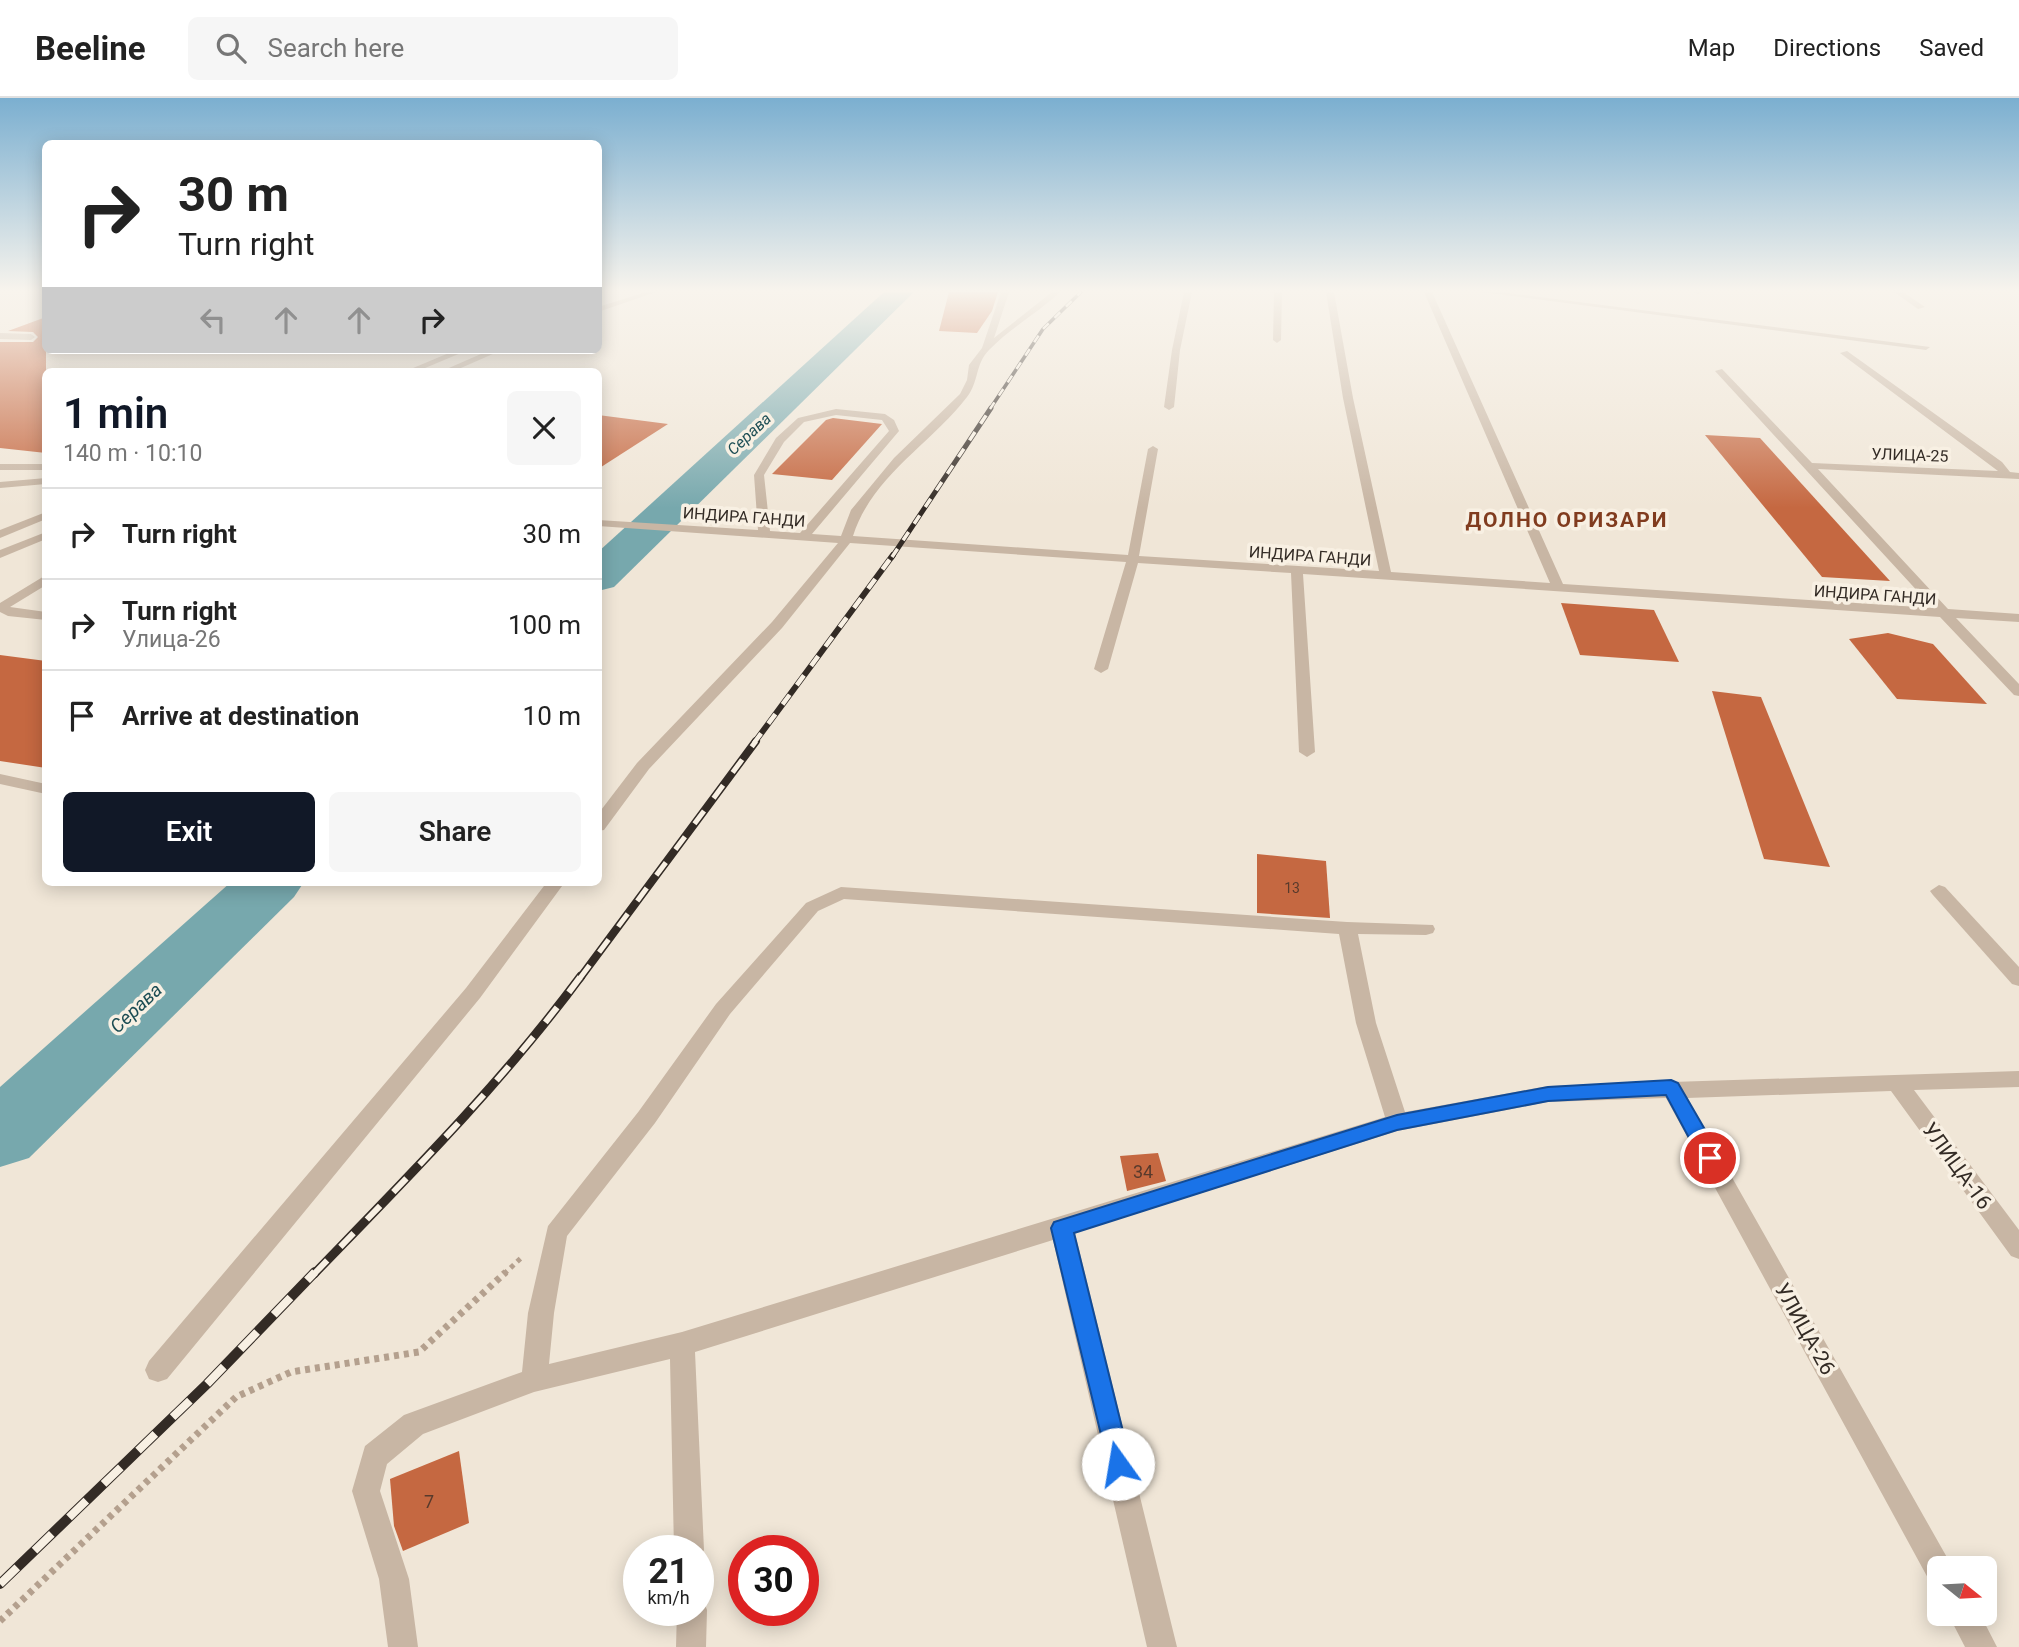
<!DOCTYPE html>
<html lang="en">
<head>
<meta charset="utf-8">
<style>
  body { margin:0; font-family:Roboto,sans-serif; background:#f6f6f6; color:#222; height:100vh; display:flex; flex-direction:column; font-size:26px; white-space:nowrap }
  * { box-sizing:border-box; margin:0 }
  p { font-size:23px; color:#767676 }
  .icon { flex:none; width:38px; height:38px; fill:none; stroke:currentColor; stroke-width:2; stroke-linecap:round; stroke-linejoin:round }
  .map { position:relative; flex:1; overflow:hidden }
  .sheet { position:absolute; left:42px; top:270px; width:560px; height:518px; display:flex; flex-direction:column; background:#fff; border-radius:10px; box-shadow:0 4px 18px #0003 }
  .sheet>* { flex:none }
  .top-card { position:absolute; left:42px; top:42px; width:560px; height:214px; border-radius:10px; box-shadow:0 4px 18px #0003; background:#fff; color:#222; overflow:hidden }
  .needle { width:46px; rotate:108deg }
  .fabs { position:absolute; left:1927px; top:1458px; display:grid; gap:14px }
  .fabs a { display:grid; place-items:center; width:70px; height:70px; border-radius:10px; background:#fff; box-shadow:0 4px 18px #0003; font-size:35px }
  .speed { position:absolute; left:623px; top:1437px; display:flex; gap:14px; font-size:35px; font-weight:700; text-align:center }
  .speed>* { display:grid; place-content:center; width:91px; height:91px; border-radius:50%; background:#fff; box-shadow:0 4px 18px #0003; line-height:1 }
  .speed small { font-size:18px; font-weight:400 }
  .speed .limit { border:10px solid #d22; background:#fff; color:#111 }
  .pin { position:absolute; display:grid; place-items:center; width:60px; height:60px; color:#fff; margin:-30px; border:4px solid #fff; border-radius:50%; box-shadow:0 2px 7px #0007 }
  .me { position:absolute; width:77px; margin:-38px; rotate:347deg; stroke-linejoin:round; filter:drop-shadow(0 0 5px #0008) }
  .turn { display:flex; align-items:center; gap:24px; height:147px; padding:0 21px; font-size:32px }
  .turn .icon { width:91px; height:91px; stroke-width:2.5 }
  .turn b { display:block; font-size:49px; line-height:60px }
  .lanes { display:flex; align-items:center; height:66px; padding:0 21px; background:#0003; justify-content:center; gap:35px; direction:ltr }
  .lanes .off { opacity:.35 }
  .round { display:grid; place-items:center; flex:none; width:74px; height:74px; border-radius:10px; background:#f6f6f6 }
  .head { display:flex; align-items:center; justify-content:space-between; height:119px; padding:0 21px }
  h1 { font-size:42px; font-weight:600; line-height:52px; color:#111827 }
  .action { display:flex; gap:14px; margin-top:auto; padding:14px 21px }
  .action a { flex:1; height:80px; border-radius:10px; background:#111827; color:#fff; font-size:28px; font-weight:600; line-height:80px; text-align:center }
  .action a+a { background:#f6f6f6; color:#222 }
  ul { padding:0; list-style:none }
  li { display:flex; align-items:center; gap:21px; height:91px; padding:0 21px; border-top:2px solid #e0e0e0 }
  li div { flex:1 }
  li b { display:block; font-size:26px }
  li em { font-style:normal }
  header { display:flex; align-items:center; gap:42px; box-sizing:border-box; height:98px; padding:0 35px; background:#fff; border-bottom:2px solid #e0e0e0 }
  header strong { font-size:33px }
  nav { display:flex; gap:38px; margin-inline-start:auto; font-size:24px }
  .search { width:490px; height:63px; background:#f6f6f6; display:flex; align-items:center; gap:18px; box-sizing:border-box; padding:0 24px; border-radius:10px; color:#767676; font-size:26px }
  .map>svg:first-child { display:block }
</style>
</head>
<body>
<header>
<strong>Beeline</strong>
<div class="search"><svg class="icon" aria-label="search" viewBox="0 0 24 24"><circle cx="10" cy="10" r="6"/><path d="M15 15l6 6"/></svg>Search here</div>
<nav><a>Map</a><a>Directions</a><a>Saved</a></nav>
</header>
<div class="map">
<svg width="2019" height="1549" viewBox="0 0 2019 1549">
  <rect width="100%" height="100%" fill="#f0e6d7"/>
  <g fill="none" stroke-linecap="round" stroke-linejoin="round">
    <g fill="#77a8ad" fill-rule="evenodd">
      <path d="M884,194H914L614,489L598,493V454Z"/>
      <path d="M231,784H304L294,799L29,1060L0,1069V989Z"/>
    </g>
  </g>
  <g fill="#c56841">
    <path d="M949,194H998L992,213L977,235L939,233Z"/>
    <path d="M46,219V355L0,350V244H33L38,239L33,234L8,233Z"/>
    <path d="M598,317L668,326L598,371Z"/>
    <path d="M833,320L882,326L832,382L772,376L826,322Z"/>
    <path d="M1705,337L1760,340L1890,483L1822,479Z"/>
    <path d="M1561,505L1654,512L1679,564L1580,557Z"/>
    <path d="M1888,535L1933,546L1987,606L1897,601L1849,541Z"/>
    <path d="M0,557L46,563V670L0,663Z"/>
    <path d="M1712,593L1761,599L1830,769L1764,761Z"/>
    <path d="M1257,756L1326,763L1330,820L1257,815Z"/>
    <path d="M1158,1055L1166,1083L1127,1093L1120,1058Z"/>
    <path d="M459,1353L469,1425L403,1453L394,1428L390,1381Z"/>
  </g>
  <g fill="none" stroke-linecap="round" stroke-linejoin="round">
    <path stroke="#b4a08e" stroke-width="5" stroke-dasharray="4.5 4.5" stroke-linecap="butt" d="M504,1176L521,1160"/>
    <path stroke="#b4a08e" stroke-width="7" stroke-dasharray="5 5" stroke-linecap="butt" d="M0,1523L236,1299L291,1274L419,1254L506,1174"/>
    <g fill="#c8b6a4" fill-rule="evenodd">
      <path d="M646,194H656L598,214V209Z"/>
      <path d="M1001,194H1009L994,240L1052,194H1060C1038,215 1010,230 989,252C975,266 979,284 967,299C930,347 872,378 853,438L1128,457L1148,351L1153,348L1158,351L1139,458L1379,473L1343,300L1326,194H1334L1353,300L1391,474L1550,485L1424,194H1432L1563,486L1933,510L1715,273L1722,271L1812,365L1998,373L1840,255L1847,253L2002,364L2010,374L2019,375V381L1818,371L1948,511L2019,516V524L1956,520L2019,586V598L2014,597L1940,519L1303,476L1315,654L1307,659L1299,654L1291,475L1138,465L1108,571L1101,575L1094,571L1126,464L850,445L782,530L649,671L604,732L598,733V716L637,665L772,524L838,445L598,428V422L758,432L754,377L776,340L798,320L836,311L885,316L894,322L899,333L812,436L841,438L851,412L894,360L960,296L967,282L969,267L982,250ZM836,317L882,322L889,333L800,435L770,433L764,377L784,344L804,324Z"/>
      <path d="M1184,194H1192L1180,252L1174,309L1169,312L1164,309L1172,252Z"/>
      <path d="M1274,194H1282L1281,242L1277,245L1273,242Z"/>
      <path d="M1481,194H1500L1930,249L1926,252Z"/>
      <path d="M1693,194H1702L1698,196Z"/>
      <path d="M1894,194H1903L1925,209L1918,211Z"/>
      <path d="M0,235L31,236L35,239L31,242L0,241Z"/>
      <path d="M456,252H468L418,273H406Z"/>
      <path d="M490,252H502L454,273H442Z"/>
      <rect x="0" y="366" width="46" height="6"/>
      <path d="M46,380V386L0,390V384Z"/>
      <path d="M46,414V421L0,440V432Z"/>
      <path d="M46,434V441L0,460V452Z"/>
      <path d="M46,477V487L10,509L46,514V522L8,518L0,514V505Z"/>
      <path d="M0,676L46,686V696L0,686Z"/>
      <path d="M547,784H565L480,900L167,1281L158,1284L149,1281L145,1272L149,1263L466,890Z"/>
      <path d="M1939,787L1945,789L2019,869V888L2012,886L1933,797L1930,793Z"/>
      <path d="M841,789L1347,824L1433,827L1435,831L1433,835L1426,837L1358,836L1376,925L1405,1014L1548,988L2019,973V989L1914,992L2019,1132V1161L2011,1158L1891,993L1687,1000L1953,1470H1939V1487L1929,1482L1666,1000L1548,1004L1397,1033L1075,1135L1177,1549H1147L1053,1142L695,1254L704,1452L698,1463V1452H674L670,1261L534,1294L423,1336L387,1366L380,1393L409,1481L418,1549H388L379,1481L352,1393L365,1348L404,1317L522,1274L528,1215L548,1128L639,1013L716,906L806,805ZM844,801L1339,836L1356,925L1385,1019L682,1234L549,1266L554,1215L567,1138L655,1025L730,916L818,813Z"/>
      <path d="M698,1500L703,1501L707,1512L706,1549H676L677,1512H698Z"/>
      <path d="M1948,1516H1980L1997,1549H1965Z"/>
    </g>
    <g stroke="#332b25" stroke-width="3.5">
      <path id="rail-far5" d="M990,311L1043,231L1081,194"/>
    </g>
    <g stroke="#332b25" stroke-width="5">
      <path id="rail-far4" d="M892,459L991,310"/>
    </g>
    <g stroke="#332b25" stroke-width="6">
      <path id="rail-far3" d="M754,645L893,457"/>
    </g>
    <g stroke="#332b25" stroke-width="8">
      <path id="rail-far2" d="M580,880L756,643"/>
    </g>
    <g stroke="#332b25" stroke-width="9">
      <path id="rail-far1" d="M314,1176C406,1081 502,985 581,878"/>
    </g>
    <g stroke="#332b25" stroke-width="10">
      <path id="rail" d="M0,1486L207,1286L315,1174"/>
    </g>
    <use href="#rail-far5" stroke="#f8f0e3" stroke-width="2.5" stroke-dasharray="8" stroke-linecap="butt"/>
    <use href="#rail-far4" stroke="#f8f0e3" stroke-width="3.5" stroke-dasharray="10" stroke-linecap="butt"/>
    <use href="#rail-far3" stroke="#f8f0e3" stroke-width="4.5" stroke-dasharray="12" stroke-linecap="butt"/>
    <use href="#rail-far2" stroke="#f8f0e3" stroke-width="5" stroke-dasharray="16" stroke-linecap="butt"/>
    <use href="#rail-far1" stroke="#f8f0e3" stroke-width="6" stroke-dasharray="19" stroke-linecap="butt"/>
    <use href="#rail" stroke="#f8f0e3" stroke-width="8" stroke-dasharray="24" stroke-linecap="butt"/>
  </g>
  <linearGradient id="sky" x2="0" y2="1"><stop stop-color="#7bafd0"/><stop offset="0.47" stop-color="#f8f4ed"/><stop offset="1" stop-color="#f8f4ed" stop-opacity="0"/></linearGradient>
  <rect width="2019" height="410" fill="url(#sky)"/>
  <path fill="#1a73e8" stroke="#114b97" stroke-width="2" d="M1671,982L1678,985L1718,1054L1721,1060L1718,1066H1703L1666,997L1548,1003L1397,1032L1074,1135L1131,1366L1127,1374L1118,1378L1110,1374L1051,1130L1054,1124L1397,1017L1548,989Z"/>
  <g text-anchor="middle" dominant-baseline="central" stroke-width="7" stroke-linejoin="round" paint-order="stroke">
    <g font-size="14" fill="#583a2c">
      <text x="1292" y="790">13</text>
    </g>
    <g font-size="16" font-style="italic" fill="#1c4d54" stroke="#f8f0e3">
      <text transform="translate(749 336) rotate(-43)">Серава</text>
    </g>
    <g font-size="16" fill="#332b25" stroke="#f8f0e3">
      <text transform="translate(1910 357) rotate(2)">УЛИЦА-25</text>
      <text transform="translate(744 419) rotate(4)">ИНДИРА ГАНДИ</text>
      <text transform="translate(1310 458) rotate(4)">ИНДИРА ГАНДИ</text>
      <text transform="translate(1875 497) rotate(4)">ИНДИРА ГАНДИ</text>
    </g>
    <g font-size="18" fill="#583a2c">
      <text x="1143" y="1073">34</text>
      <text x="429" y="1403">7</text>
    </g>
    <g font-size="19" font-style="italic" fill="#1c4d54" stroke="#f8f0e3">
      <text transform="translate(136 910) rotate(-43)">Серава</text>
    </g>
    <g font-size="21" font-weight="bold" letter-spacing="2" fill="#813c1f" stroke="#f8f0e3">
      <text x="1567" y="422">ДОЛНО ОРИЗАРИ</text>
    </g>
    <g font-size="21" fill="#332b25" stroke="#f8f0e3">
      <text transform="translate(1957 1068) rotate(54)">УЛИЦА-16</text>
      <text transform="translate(1805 1231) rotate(61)">УЛИЦА-26</text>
    </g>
  </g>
</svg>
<div class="fabs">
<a><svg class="needle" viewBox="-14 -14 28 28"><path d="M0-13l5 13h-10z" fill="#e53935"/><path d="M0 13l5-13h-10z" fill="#767676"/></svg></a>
</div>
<div class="speed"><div>21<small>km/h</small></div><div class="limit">30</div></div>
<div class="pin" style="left:1710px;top:1060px;background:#d93025"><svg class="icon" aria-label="arrive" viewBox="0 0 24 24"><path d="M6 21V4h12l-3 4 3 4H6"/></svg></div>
<svg class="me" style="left:1118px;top:1366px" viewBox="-20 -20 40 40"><circle r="19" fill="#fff"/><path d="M0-13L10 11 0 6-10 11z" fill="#1a73e8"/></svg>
<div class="top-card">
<div class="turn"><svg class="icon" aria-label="right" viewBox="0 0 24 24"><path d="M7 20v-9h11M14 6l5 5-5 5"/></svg><div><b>30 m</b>Turn right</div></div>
<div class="lanes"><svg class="icon off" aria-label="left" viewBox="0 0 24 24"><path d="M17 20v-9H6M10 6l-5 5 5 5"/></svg><svg class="icon off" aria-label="ahead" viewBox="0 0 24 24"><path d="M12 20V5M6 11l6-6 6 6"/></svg><svg class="icon off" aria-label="ahead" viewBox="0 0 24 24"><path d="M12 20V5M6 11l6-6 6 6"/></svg><svg class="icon" aria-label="right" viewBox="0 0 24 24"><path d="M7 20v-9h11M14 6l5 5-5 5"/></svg></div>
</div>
<section class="sheet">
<div class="head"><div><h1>1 min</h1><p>140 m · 10:10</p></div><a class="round"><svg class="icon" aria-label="close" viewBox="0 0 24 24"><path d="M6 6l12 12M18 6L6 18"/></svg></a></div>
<ul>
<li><svg class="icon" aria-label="right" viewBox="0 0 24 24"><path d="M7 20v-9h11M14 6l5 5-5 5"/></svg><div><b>Turn right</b></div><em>30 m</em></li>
<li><svg class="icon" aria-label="right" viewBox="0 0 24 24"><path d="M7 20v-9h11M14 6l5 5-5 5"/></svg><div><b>Turn right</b><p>Улица-26</p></div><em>100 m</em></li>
<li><svg class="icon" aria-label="arrive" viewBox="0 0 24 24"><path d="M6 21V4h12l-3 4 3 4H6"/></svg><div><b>Arrive at destination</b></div><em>10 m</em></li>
</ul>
<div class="action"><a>Exit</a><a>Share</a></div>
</section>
</div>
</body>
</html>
